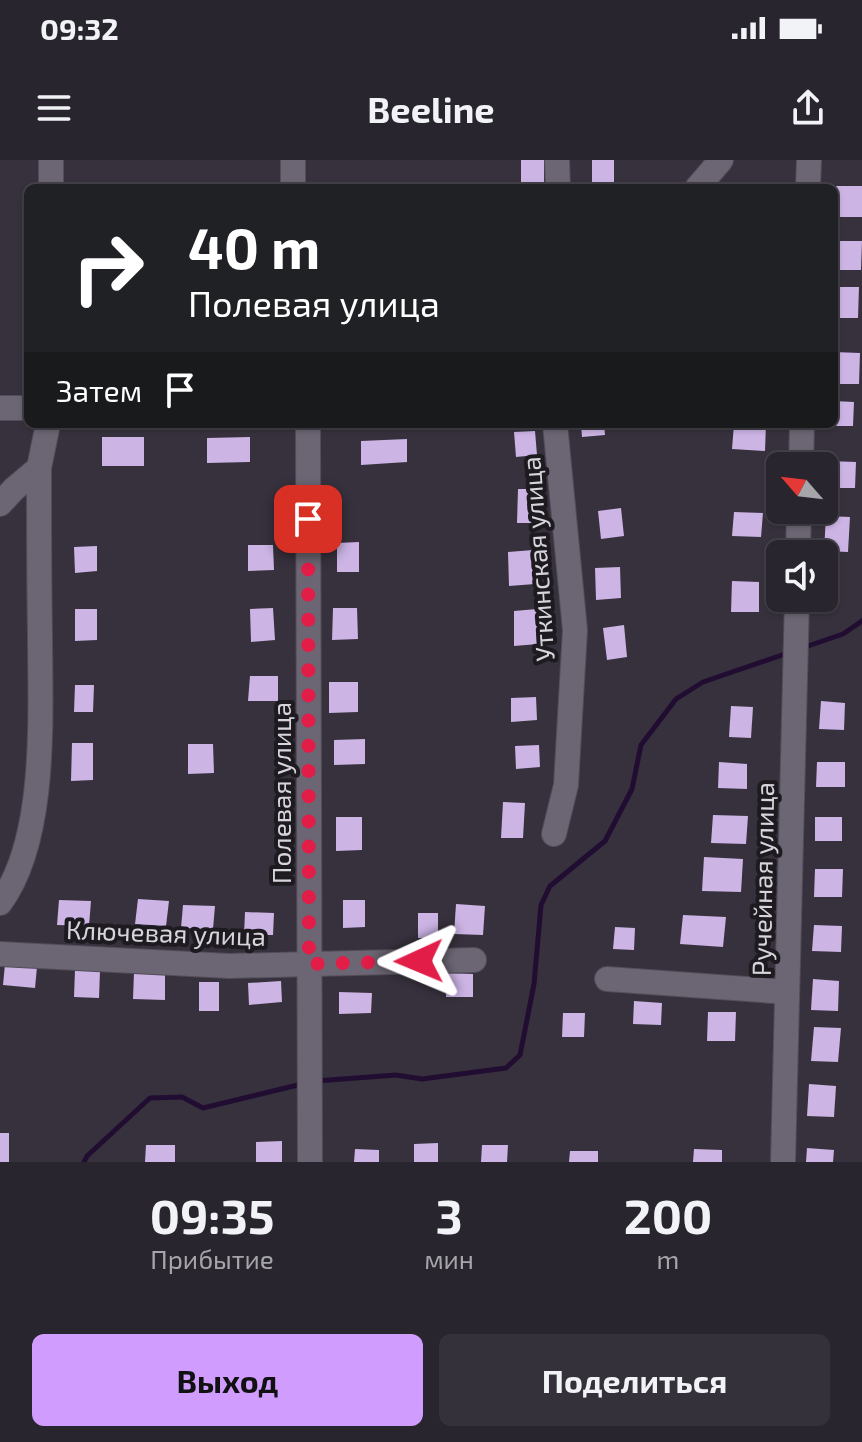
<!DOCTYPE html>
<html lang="ru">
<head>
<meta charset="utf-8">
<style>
  body { margin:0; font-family:"Exo 2",sans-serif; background:#35313a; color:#f1f3f6; height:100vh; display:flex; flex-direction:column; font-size:30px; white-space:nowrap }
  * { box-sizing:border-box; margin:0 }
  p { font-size:26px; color:#a5a5aa }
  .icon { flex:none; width:44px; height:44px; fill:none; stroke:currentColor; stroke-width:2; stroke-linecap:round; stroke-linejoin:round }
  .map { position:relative; height:1002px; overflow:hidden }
  .drawer { display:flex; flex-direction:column; background:#29252e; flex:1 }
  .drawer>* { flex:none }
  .banner { position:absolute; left:24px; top:24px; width:814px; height:244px; border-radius:12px; box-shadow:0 2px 6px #0004,0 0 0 2px #45424a; background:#202124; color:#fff; overflow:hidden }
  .needle { width:52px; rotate:298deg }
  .controls { position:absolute; left:766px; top:292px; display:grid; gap:16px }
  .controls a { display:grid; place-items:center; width:72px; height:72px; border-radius:12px; background:#29252e; box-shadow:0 2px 6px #0004,0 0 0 2px #45424a; font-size:40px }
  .pin { position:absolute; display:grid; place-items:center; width:68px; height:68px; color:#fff; margin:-34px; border-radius:16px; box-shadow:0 4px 12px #0006 }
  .me { position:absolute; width:88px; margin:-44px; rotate:269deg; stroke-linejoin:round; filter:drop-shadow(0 0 6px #0008) }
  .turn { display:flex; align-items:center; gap:28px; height:168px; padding:0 32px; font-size:36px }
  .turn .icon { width:104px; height:104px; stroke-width:2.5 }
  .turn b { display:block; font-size:56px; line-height:68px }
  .then { display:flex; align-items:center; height:76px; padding:0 32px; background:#0003; gap:16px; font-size:30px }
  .eta { display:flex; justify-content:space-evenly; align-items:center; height:136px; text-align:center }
  .eta b { font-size:48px; font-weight:700; line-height:56px }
  .action { display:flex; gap:16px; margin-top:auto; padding:16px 32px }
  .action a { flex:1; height:92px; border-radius:12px; background:#d09dff; color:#111; font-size:32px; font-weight:700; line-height:92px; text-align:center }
  .action a+a { background:#35313a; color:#f1f3f6 }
  .status { display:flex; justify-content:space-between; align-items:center; height:56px; padding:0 40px; background:#29252e; direction:ltr }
  .status svg { height:22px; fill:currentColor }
  header { display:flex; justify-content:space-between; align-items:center; height:104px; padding:0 32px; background:#29252e; font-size:36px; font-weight:700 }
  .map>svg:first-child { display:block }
</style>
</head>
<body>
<div class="status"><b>09:32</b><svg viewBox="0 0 49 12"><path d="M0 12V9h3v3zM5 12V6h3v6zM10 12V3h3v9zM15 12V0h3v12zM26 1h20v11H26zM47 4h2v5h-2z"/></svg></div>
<header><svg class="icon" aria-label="menu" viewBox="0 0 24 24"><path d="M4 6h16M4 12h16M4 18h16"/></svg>Beeline<svg class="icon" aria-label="share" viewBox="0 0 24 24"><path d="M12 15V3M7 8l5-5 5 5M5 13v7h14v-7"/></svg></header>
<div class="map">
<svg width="862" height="1002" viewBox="0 0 862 1002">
  <rect width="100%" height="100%" fill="#37313d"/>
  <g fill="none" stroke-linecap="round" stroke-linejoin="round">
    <g stroke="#220d32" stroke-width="5">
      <path d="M802,488L843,474L862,461"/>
      <path d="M316,921L396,915L422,919L506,908L520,895L534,824L541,745L550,726L605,681L632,629L641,585L676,539L703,522L788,493"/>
      <path d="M84,1002L87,996L150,938L182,937L203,948L302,924"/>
    </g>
  </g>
  <g fill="#ccb4e5">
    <rect x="521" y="0" width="23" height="23"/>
    <path d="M592,0H614V23L592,24Z"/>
    <rect x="834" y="26" width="28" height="31"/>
    <path d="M834,81H862L861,110H834Z"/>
    <path d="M834,127H859L858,158H834Z"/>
    <path d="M834,192L860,193L859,224H834Z"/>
    <path d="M834,241L854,242L853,266H834Z"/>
    <path d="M581,264H604L605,275L582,277Z"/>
    <path d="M734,264H766L765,291L732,289Z"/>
    <path d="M535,271L537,295L516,297L514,272Z"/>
    <rect x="102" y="277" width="42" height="29"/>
    <path d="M250,277V302L207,303V278Z"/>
    <path d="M407,279V302L361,305V281Z"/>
    <path d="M828,301L856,302L855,328H827Z"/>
    <path d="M518,329H542V363H517Z"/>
    <path d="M621,348L624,376L601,379L598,351Z"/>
    <path d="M734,352L763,353L761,377L732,376Z"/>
    <path d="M826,356L850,357L848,392L824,391Z"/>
    <path d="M359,382V412H337V383Z"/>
    <path d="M248,385H273L274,410L248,411Z"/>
    <path d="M97,386V411L75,413L74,387Z"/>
    <path d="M533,390L535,424L509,426L508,392Z"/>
    <path d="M620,407L621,438L596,440L595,408Z"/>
    <path d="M732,421L759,422V452H731Z"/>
    <path d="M273,448L275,480L251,482L250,449Z"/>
    <path d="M333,448H357L358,479L332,480Z"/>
    <path d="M75,449H97V480L75,481Z"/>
    <path d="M537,449L538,484L514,486V451Z"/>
    <path d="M624,465L627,497L607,500L603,468Z"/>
    <path d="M250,516H278V541H248Z"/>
    <path d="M329,522H358V552L329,553Z"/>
    <path d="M75,525H94L93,552H74Z"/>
    <path d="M536,537L537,560L511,562V538Z"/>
    <path d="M821,541L845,543L844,570L819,569Z"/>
    <path d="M731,546L753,547L751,578L729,577Z"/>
    <path d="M365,579V604L334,605V580Z"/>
    <path d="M72,583H93V620L71,621Z"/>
    <path d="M188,584H213L214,613L188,614Z"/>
    <path d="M539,585L540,607L516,609L515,586Z"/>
    <path d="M719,602L747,604V629L718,628Z"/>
    <path d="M817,602H845V627H816Z"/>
    <path d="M503,642L525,643L523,678H501Z"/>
    <path d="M713,655L748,656L746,684L711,683Z"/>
    <path d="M336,657H362V690L336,691Z"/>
    <rect x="815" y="657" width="27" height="24"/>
    <path d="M704,697L743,699L741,732L702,731Z"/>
    <path d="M815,709H843L842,737H814Z"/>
    <path d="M138,739L169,741L166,766L135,764Z"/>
    <path d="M59,740L91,741L89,766L57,765Z"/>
    <path d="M343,740H365V767L343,768Z"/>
    <path d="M456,744L485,746L483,775L454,774Z"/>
    <path d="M183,745L215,746L213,769L181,768Z"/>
    <path d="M245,752L274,753L273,775H244Z"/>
    <rect x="418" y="753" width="20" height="25"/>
    <path d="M683,755L726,757L723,787L680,784Z"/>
    <path d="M814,765L842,766L841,792L812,791Z"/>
    <path d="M615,767L635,768L634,790L613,789Z"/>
    <path d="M5,804L37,807L35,828L3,825Z"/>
    <path d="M75,810L100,811L99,838L74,837Z"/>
    <path d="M134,812L165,813V840L133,839Z"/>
    <path d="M447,813L473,814V837H446Z"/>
    <path d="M813,819L839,821L838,851L811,850Z"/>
    <path d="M281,821L282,842L249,845L248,823Z"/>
    <rect x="199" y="822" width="20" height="29"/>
    <path d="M339,832L372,833L371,853L339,854Z"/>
    <path d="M634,841L662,843L661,865L633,864Z"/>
    <path d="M708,852H736L735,881H707Z"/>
    <path d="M563,853H585L584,877H562Z"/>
    <path d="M814,867L841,868L838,902L811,901Z"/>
    <path d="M809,924L836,926L834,957L807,956Z"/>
    <rect x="0" y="973" width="9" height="29"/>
    <path d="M282,981V1002H256V982Z"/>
    <path d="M438,983V1002H414V984Z"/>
    <path d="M146,985H175V1002H145Z"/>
    <path d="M482,985H508L507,1002H481Z"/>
    <path d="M807,988L834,990L833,1002H806Z"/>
    <path d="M355,989L379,990V1002H354Z"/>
    <path d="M694,989L722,990V1002H693Z"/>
    <path d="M570,991H598V1002H569Z"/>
  </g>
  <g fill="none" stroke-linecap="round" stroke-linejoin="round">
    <g stroke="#524d58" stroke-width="26">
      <g id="minor">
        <path d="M51,0V28"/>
        <path d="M557,0L558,28"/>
        <path d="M293,28V0"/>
        <path d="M697,28L721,0"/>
        <path d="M808,28L809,0"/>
        <path d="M0,248H28"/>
        <path d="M308,264L310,1002"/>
        <path d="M801,306L802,264"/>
        <path d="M0,344L14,329L39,308"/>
        <path d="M798,394L799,350"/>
        <path d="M554,674L566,625L575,470L555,264"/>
        <path d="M0,743C48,679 40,551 40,474C39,419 39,363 39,308L48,264"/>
        <path d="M0,794L229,806L474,800"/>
        <path d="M607,819L787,832"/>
        <path d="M783,1002L797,438"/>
      </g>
    </g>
    <use href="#minor" stroke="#6c6573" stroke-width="24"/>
  </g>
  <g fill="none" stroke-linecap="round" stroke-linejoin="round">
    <path stroke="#e11d48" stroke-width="14" stroke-dasharray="0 25.2" d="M308,359L309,804L419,801"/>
  </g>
  <g text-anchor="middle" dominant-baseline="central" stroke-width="8" stroke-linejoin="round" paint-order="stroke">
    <g font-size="26" fill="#d8d4dc" stroke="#1d1a20">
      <text transform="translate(537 399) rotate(-94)">Уткинская улица</text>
      <text transform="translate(280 633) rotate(-90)">Полевая улица</text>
      <text transform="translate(762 719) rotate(-89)">Ручейная улица</text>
      <text transform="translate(166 772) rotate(2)">Ключевая улица</text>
    </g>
  </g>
</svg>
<div class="controls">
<a><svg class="needle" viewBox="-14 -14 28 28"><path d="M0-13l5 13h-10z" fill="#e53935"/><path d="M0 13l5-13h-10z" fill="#a5a5aa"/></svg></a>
<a><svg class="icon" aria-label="sound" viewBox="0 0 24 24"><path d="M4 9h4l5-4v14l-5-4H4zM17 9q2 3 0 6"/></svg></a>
</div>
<div class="pin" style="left:308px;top:359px;background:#d93025"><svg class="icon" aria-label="arrive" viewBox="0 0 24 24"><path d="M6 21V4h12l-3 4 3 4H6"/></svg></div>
<svg class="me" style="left:419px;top:801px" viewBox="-20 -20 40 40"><path d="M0-17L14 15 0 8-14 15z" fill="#e11d48" stroke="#fff" stroke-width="4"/></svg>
<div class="banner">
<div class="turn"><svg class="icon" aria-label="right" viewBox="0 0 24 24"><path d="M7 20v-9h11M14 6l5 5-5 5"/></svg><div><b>40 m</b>Полевая улица</div></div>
<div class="then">Затем<svg class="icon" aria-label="arrive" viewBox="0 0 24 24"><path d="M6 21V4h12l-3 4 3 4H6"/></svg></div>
</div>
</div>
<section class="drawer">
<div class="eta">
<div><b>09:35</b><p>Прибытие</p></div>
<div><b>3</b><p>мин</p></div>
<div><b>200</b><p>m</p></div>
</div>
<div class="action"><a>Выход</a><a>Поделиться</a></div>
</section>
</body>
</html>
